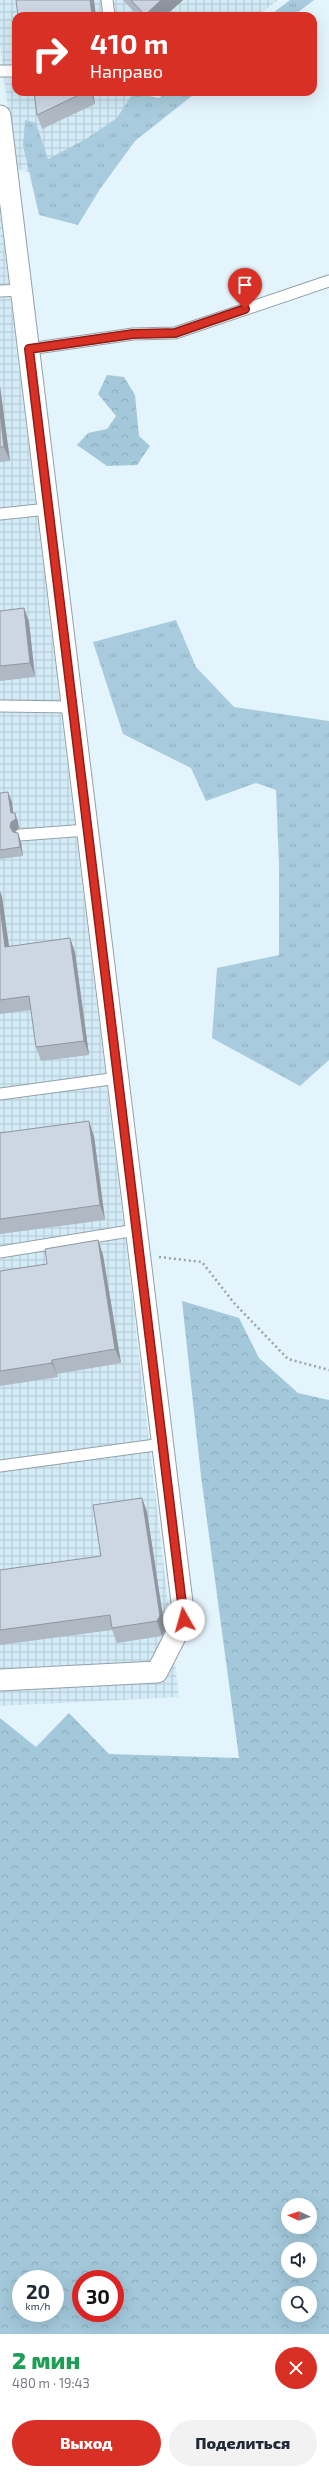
<!DOCTYPE html>
<html lang="ru">
<head>
<meta charset="utf-8">
<style>
  body { margin:0; font-family:"Exo 2",sans-serif; background:#f2f2f3; color:#1f2937; height:100vh; display:flex; flex-direction:column; font-size:15px; white-space:nowrap }
  * { box-sizing:border-box; margin:0 }
  p { font-size:13px; color:#747a83 }
  .icon { flex:none; width:22px; height:22px; fill:none; stroke:currentColor; stroke-width:2; stroke-linecap:round; stroke-linejoin:round }
  .map { position:relative; height:2334px; overflow:hidden }
  .sheet { display:flex; flex-direction:column; background:#fff; flex:1 }
  .sheet>* { flex:none }
  .top-card { position:absolute; left:12px; top:12px; width:305px; height:84px; border-radius:12px; box-shadow:0 4px 16px #0002; background:#d93025; color:#fff; overflow:hidden }
  .needle { width:26px; rotate:273deg }
  .tools { position:absolute; left:281px; top:2198px; display:grid; gap:8px }
  .tools a { display:grid; place-items:center; width:36px; height:36px; border-radius:50%; background:#fff; box-shadow:0 4px 16px #0002; font-size:20px }
  .speed { position:absolute; left:12px; top:2270px; display:flex; gap:8px; font-size:20px; font-weight:700; text-align:center }
  .speed>* { display:grid; place-content:center; width:52px; height:52px; border-radius:50%; background:#fff; box-shadow:0 4px 16px #0002; line-height:1 }
  .speed small { font-size:10px; font-weight:400 }
  .speed .limit { border:6px solid #d22; background:#fff; color:#111 }
  .pin { position:absolute; display:grid; place-items:center; width:34px; height:34px; color:#fff; margin:-41px -17px; border-radius:50% 50% 50% 0; rotate:-45deg; box-shadow:0 0 4px #0007 }
  .pin .icon { rotate:45deg }
  .me { position:absolute; width:44px; margin:-22px; rotate:353deg; stroke-linejoin:round; filter:drop-shadow(0 0 3px #0008) }
  .turn { display:flex; align-items:center; gap:14px; height:84px; padding:0 12px; font-size:18px }
  .turn .icon { width:52px; height:52px; stroke-width:2.5 }
  .turn b { display:block; font-size:28px; line-height:34px }
  .round { display:grid; place-items:center; flex:none; width:42px; height:42px; border-radius:21px; background:#f2f2f3 }
  .summary { display:flex; align-items:center; justify-content:space-between; height:68px; padding:0 12px }
  h1 { font-size:24px; font-weight:800; line-height:30px; color:#1e9e55 }
  .button { display:flex; gap:8px; margin-top:auto; padding:8px 12px }
  .button a { flex:1; height:46px; border-radius:24px; background:#d93025; color:#fff; font-size:16px; font-weight:800; line-height:46px; text-align:center }
  .button a+a { background:#f2f2f3; color:#1f2937 }
  .map>svg:first-child { display:block }
</style>
</head>
<body>
<div class="map">
<svg width="329" height="2334" viewBox="0 0 329 2334">
  <defs>
    <pattern id="industrial-grid" width="8" height="8" patternUnits="userSpaceOnUse"><rect width="8" height="8" fill="#d2ebf7"/><path d="M0 4h8M4 0v8" fill="none" stroke="#b4cad4"/></pattern>
    <pattern id="grass-tufts" width="24" height="20" patternUnits="userSpaceOnUse"><rect width="24" height="20" fill="#a8ccdd"/><path d="M3 7l-1-3M5 7V3M7 7l1-3M15 17l-1-3M17 17v-4M19 17l1-3" fill="none" stroke="#90afbe"/></pattern>
    <pattern id="forest-crowns" width="20" height="18" patternUnits="userSpaceOnUse"><rect width="20" height="18" fill="#a2c8da"/><path d="M2 6a3 3 0 1 1 6 0M12 15a3 3 0 1 1 6 0" fill="none" stroke="#8bacbb"/></pattern>
  </defs>
  <rect width="100%" height="100%" fill="#e4f4fc"/>
  <g fill="url(#industrial-grid)">
    <path d="M0,0H278L257,16H16V92H160L50,177L15,169L0,44Z"/>
    <path d="M0,212L123,1219L179,1697L0,1706Z"/>
  </g>
  <g fill="url(#grass-tufts)">
    <path d="M290,0H314L293,16H269Z"/>
    <path d="M167,92H197L135,141L100,189L78,225L39,215L23,145L25,120L36,123L48,159L86,139L117,118L133,93L159,98Z"/>
    <path d="M176,620L196,667L234,707L329,721V1060L300,1086L212,1038L217,968L279,955V865L276,790L256,783L206,801L191,768L123,734L93,642Z"/>
  </g>
  <g fill="url(#forest-crowns)" fill-rule="evenodd">
    <path d="M107,375L124,377L135,395L139,436L150,446L137,465L107,466L77,445L88,433L107,429L116,416L98,394Z"/>
    <path d="M182,1301L239,1318L259,1358L298,1393L329,1400V2334H0V1718L36,1747L69,1713L109,1754L239,1758L201,1476ZM288,2205H310V2227H288ZM288,2249H310V2271H288ZM21,2279H55V2313H21ZM81,2279H115V2313H81ZM288,2293H310V2315H288Z"/>
  </g>
  <g fill="none" stroke-linecap="round" stroke-linejoin="round">
    <g stroke="#92a1a9" stroke-width="13">
      <g id="lane">
        <path d="M107,0L109,16"/>
        <path d="M0,71H16"/>
        <path d="M0,291L21,290"/>
        <path d="M29,349L133,334L175,333L329,281"/>
        <path d="M0,514L48,509"/>
        <path d="M0,706L72,707"/>
        <path d="M20,835L87,830"/>
        <path d="M0,1094L118,1078"/>
        <path d="M0,1252L136,1230"/>
        <path d="M0,1466L163,1444"/>
      </g>
    </g>
    <g stroke="#92a1a9" stroke-width="23">
      <path id="street" d="M0,116L184,1619L157,1672L0,1680"/>
    </g>
    <path stroke="#97a3a9" stroke-width="2.5" stroke-dasharray="2 3" stroke-linecap="butt" d="M159,1257L202,1262L234,1303L288,1359L329,1370"/>
    <use href="#lane" stroke="#fff" stroke-width="11"/>
    <use href="#street" stroke="#fff" stroke-width="21"/>
  </g>
  <g fill="#b0b9c3">
    <path d="M123,0H183L165,16H138Z"/>
    <path d="M34,92H93L95,104L42,129L37,115Z"/>
    <path d="M0,386L10,461L0,462Z"/>
    <path d="M24,608L29,622L35,677L0,681V611Z"/>
    <path d="M0,793L12,802L13,813L18,822L19,828L14,832L18,833L21,842L23,856L0,859Z"/>
    <path d="M0,891L2,897L9,946L75,952L89,1055L41,1061L36,1047L31,1010L0,1014Z"/>
    <path d="M0,1133L94,1136L105,1220L0,1234Z"/>
    <path d="M98,1240L103,1255L121,1363L57,1374L58,1377L0,1386V1271L47,1264Z"/>
    <path d="M142,1498L147,1512L165,1630L162,1636L117,1643L112,1630L0,1645V1570L101,1556Z"/>
  </g>
  <g fill="#90969f">
    <path d="M90,0H94L96,16H92Z"/>
    <path d="M161,0H183L165,16H145V15Z"/>
    <path d="M91,92H93L95,104Z"/>
    <path d="M0,386L10,461L4,447L0,412Z"/>
    <path d="M24,608L29,622L35,677L30,663Z"/>
    <path d="M8,792L12,802L14,820L15,813L18,822L19,828L14,832L13,836L10,827L11,813Z"/>
    <path d="M18,833L21,842L23,856L20,847Z"/>
    <path d="M0,891L2,897L11,961L5,947L0,906Z"/>
    <path d="M70,938L75,952L89,1055L84,1041Z"/>
    <path d="M89,1121L94,1136L105,1220L100,1205Z"/>
    <path d="M98,1240L103,1255L121,1363L115,1349Z"/>
    <path d="M52,1360L57,1374L58,1377L52,1363Z"/>
    <path d="M142,1498L147,1512L165,1630L162,1636L157,1621Z"/>
  </g>
  <g fill="#cdd7e3" stroke="#90969f">
    <path d="M16,0H90L92,16H18Z"/>
    <path d="M131,0H161L145,15Z"/>
    <path d="M34,92H85L37,115Z"/>
    <path d="M0,412L4,447H0Z"/>
    <path d="M24,608L30,663L0,666V611Z"/>
    <path d="M8,792L11,813H15L16,819L11,822L10,827L13,832L18,833L20,847L0,850V793Z"/>
    <path d="M0,906L5,947L70,938L84,1041L36,1047L29,996L0,1000Z"/>
    <path d="M89,1121L100,1205L0,1219V1133Z"/>
    <path d="M98,1240L115,1349L52,1360V1363L0,1371V1271L47,1264L45,1249Z"/>
    <path d="M142,1498L160,1616L157,1621L112,1628L110,1615L0,1630V1570L101,1556L93,1505Z"/>
  </g>
  <g fill="none" stroke-linecap="round" stroke-linejoin="round">
    <g stroke="#8d1f18" stroke-width="10">
      <path id="route" d="M184,1620L29,349L133,334L175,333L245,309"/>
    </g>
    <use href="#route" stroke="#d93025" stroke-width="7"/>
  </g>
</svg>
<div class="tools">
<a><svg class="needle" viewBox="-14 -14 28 28"><path d="M0-13l5 13h-10z" fill="#e53935"/><path d="M0 13l5-13h-10z" fill="#747a83"/></svg></a>
<a><svg class="icon" aria-label="sound" viewBox="0 0 24 24"><path d="M4 9h4l5-4v14l-5-4H4zM17 9q2 3 0 6"/></svg></a>
<a><svg class="icon" aria-label="search" viewBox="0 0 24 24"><circle cx="10" cy="10" r="6"/><path d="M15 15l6 6"/></svg></a>
</div>
<div class="speed"><div>20<small>km/h</small></div><div class="limit">30</div></div>
<div class="pin" style="left:245px;top:309px;background:#d93025"><svg class="icon" aria-label="arrive" viewBox="0 0 24 24"><path d="M6 21V4h12l-3 4 3 4H6"/></svg></div>
<svg class="me" style="left:184px;top:1620px" viewBox="-20 -20 40 40"><circle r="19" fill="#fff"/><path d="M0-13L10 11 0 6-10 11z" fill="#d93025"/></svg>
<div class="top-card">
<div class="turn"><svg class="icon" aria-label="right" viewBox="0 0 24 24"><path d="M7 20v-9h11M14 6l5 5-5 5"/></svg><div><b>410 m</b>Направо</div></div>
</div>
</div>
<section class="sheet">
<div class="summary"><div><h1>2 мин</h1><p>480 m · 19:43</p></div><a class="round" style="background:#d93025;color:#fff"><svg class="icon" aria-label="close" viewBox="0 0 24 24"><path d="M6 6l12 12M18 6L6 18"/></svg></a></div>
<div class="button"><a>Выход</a><a>Поделиться</a></div>
</section>
</body>
</html>
